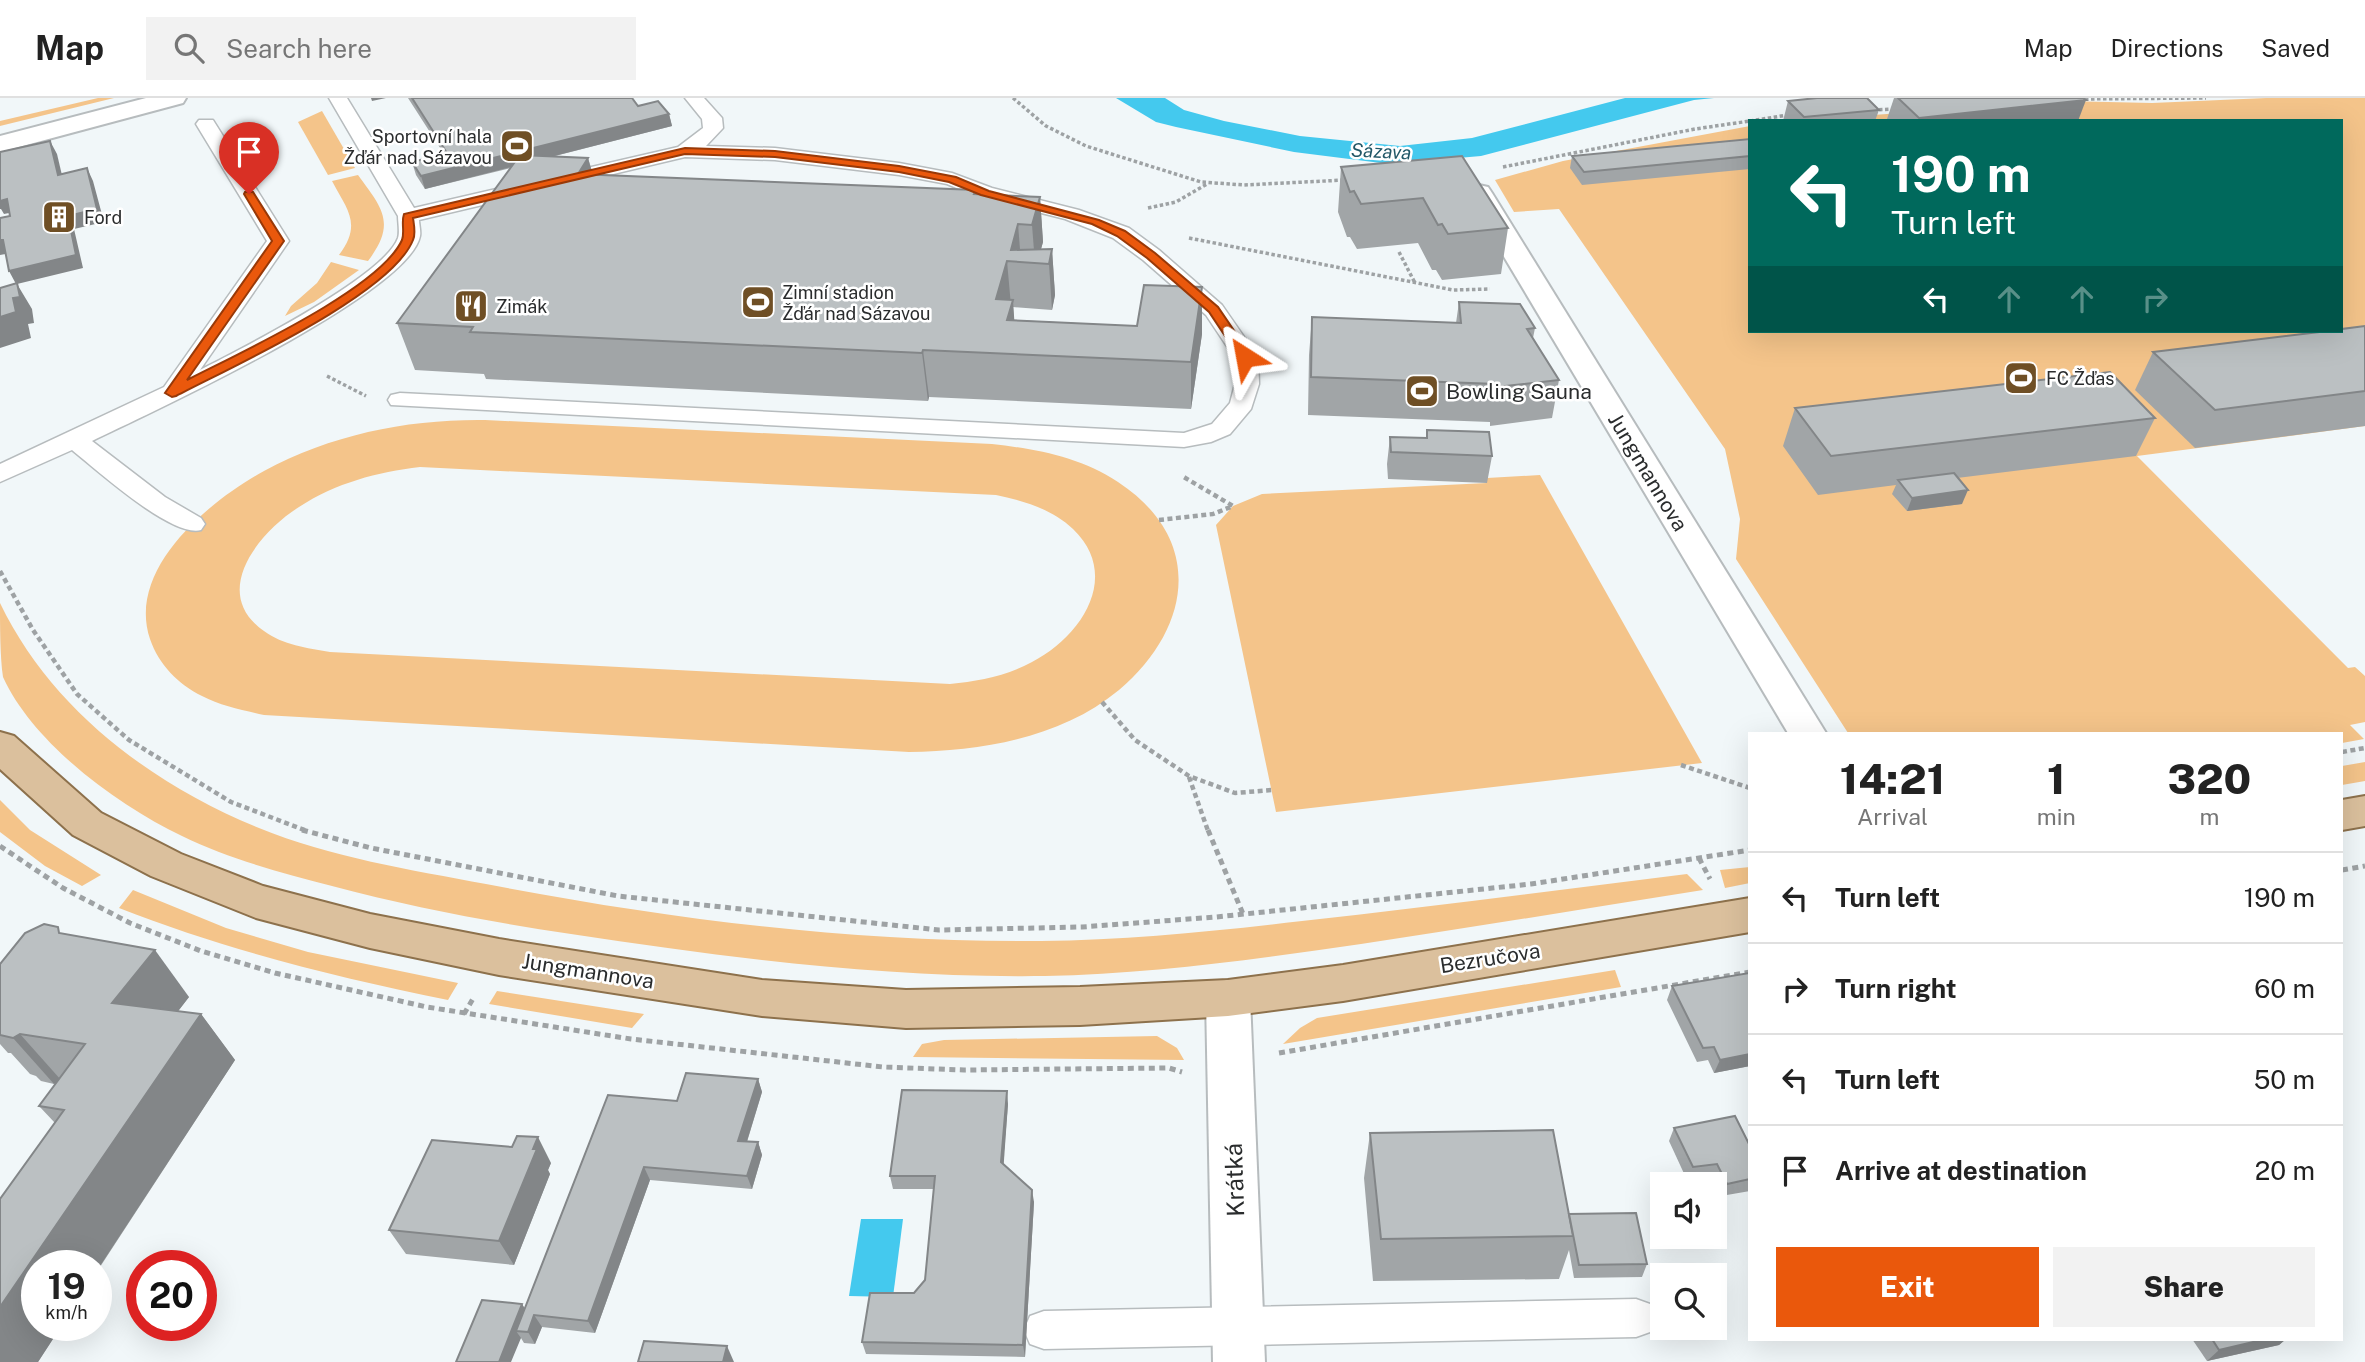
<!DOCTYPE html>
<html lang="en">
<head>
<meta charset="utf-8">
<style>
  body { margin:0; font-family:"Public Sans",sans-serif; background:#f2f2f2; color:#222; height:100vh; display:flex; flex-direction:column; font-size:26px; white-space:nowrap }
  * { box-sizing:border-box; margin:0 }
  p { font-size:23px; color:#767676 }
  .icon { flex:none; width:38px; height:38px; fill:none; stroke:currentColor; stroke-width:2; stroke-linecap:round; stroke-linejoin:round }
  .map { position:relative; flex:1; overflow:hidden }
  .panel { position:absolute; left:1748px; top:634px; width:595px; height:609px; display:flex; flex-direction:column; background:#fff; border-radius:0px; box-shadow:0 7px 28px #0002 }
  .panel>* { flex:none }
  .hud { position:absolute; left:1748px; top:21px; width:595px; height:214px; border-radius:0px; box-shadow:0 7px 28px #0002; background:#00695c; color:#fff; overflow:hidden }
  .tools { position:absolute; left:1650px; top:1074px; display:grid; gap:14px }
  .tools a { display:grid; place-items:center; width:77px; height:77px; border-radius:0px; background:#fff; box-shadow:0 7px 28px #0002; font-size:35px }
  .speed { position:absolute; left:21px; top:1152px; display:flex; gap:14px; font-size:35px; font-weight:700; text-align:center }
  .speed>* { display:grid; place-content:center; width:91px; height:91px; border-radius:50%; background:#fff; box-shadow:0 7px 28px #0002; line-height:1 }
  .speed small { font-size:18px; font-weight:400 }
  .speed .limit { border:10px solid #d22; background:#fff; color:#111 }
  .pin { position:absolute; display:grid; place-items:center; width:60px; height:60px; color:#fff; margin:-72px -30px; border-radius:50% 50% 50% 0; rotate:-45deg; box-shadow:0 0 7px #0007 }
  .pin .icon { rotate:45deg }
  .me { position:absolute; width:77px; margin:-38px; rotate:326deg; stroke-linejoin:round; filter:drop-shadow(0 0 5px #0008) }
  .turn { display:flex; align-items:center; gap:24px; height:147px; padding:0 28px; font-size:32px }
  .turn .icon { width:91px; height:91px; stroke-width:2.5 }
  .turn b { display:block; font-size:49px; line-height:60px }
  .lanes { display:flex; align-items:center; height:66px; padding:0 28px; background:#0003; justify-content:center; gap:35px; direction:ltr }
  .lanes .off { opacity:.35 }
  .eta { display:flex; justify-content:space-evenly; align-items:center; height:119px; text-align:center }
  .eta b { font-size:42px; font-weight:800; line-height:49px }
  .cta { display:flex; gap:14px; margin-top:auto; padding:14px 28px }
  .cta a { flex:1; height:80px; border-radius:0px; background:#ea580c; color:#fff; font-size:28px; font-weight:800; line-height:80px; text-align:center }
  .cta a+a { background:#f2f2f2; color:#222 }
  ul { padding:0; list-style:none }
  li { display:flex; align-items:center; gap:21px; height:91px; padding:0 28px; border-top:2px solid #e0e0e0 }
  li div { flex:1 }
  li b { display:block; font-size:26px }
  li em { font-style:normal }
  header { display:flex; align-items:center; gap:42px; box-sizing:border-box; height:98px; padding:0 35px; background:#fff; border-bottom:2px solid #e0e0e0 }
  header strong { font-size:33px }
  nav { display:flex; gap:38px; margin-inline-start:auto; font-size:24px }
  .search { width:490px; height:63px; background:#f2f2f2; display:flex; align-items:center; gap:18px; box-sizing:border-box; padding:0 24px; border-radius:0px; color:#767676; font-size:26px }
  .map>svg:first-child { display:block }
</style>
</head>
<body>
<header>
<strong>Map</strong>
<div class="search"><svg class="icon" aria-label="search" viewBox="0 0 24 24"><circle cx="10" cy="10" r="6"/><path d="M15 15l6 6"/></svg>Search here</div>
<nav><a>Map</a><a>Directions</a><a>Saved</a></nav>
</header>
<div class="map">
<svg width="2365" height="1264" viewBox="0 0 2365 1264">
  <rect width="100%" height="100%" fill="#f1f7f9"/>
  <g fill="#f4c48a" fill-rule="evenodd">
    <path d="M98,0H114L0,28V23Z"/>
    <path d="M2266,0H2365V328L2137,358L2348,570L2355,569L2365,578V624L2350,627L2364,641L2342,645V635H1848L1736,461L1740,421L1725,351L1559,111L1514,114L1495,82L1563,63L1750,28V233H2342V23H1791L2064,3L2152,5Z"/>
    <path d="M322,13L355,70L328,77L298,24Z"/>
    <path d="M358,77C382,110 397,125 368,163L339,157C362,126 348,113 332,83Z"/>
    <path d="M331,164L359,172L314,204L285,218L291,208L317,185Z"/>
    <path d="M485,322L992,346C1036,351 1080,359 1118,384C1205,441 1192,530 1119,592C1061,640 982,653 909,654L264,617C243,612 221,608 202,598C178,586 159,567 150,541C126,470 211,402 264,373C332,336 409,321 485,322ZM420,369L996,397C1024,403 1052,411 1073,431C1122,478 1081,539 1032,564C1006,578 978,583 950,586L330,554C307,550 283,547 264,533C209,495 259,434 299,409C336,385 377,374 420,369Z"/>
    <path d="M1540,377L1702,665L1276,714L1216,427L1233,408L1262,396L1487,385V380Z"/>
    <path d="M0,505C51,611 151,686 259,730C330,759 411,772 486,786C669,821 855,845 1041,843C1128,842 1216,833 1302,823C1430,809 1559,792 1687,776L1703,792C1589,810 1475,829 1361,846C1257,861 1151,876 1045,878C883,880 730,860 571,836C490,824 411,809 332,788C282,775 229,761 182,738C117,707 33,645 3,579C0,559 0,526 0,505Z"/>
    <path d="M2365,664V683L2342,687V668Z"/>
    <path d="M0,702L30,732L101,777L82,788L45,768L0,734Z"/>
    <path d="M1750,769V785L1725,790L1720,772Z"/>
    <path d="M133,792L226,830L308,854L458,885L448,902C336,879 226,852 119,810Z"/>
    <path d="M1615,872L1621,889L1283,946L1300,930L1317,920Z"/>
    <path d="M497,893L644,916L632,930L489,906Z"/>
    <path d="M1157,938L1177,950L1184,962L913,959L922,946L944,942Z"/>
  </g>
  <g fill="#44c9ee">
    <path d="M1116,0H1165L1184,12L1224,23L1300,38L1400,48L1472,40L1625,0H1714L1694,2L1481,58L1389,66L1294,54L1176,29L1156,24Z"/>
    <path d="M861,1121H903L893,1199L849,1198Z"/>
  </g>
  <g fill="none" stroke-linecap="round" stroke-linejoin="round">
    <g stroke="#b7bcbe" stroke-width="3">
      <g id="service">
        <path d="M329,0H347L414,110L678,49L703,30L702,21L685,0H704L722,20L723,30L706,48L775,50L899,65L952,75L992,90L1079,112L1129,130L1159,152L1222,207L1258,259L1259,286L1251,311L1230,336L1211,344L1184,349L391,307L388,302L391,297L400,295L1184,335L1212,326L1230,305L1235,286L1234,259L1206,217L1143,162L1113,140L1065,121L978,99L947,86L899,77L775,62L685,59L419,122C419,127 421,133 420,138C409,196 150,315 92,343L165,399L201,420L205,426L201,432C172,440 97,372 72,352L0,384V366L164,289L267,143L196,26L199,22H213L289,143L200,272C241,251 384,179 398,140C400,134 398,124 398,118Z"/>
        <path d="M1636,1201L1650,1206L1656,1220L1650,1234L1636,1239L1044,1251L1030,1246L1024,1232L1030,1218L1044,1213Z"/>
      </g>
    </g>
    <g stroke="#b7bcbe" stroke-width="4">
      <g id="minor">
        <path d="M146,0H186L183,5L0,54V38Z"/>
        <path d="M1479,87L1488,89L1492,95L1826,635H1788L1466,95L1470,89Z"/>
        <path d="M1228,882L1244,887L1250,900L1265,1264H1213L1206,900L1212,887Z"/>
      </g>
    </g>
    <g stroke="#8d714c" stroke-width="4">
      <g id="primary">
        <path d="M0,634L14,638L101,715L181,756L263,788L370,816L499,841L762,882L906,892L1080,889L1228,882L1343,867L1750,800V834L1343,903L1228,918L1080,927L906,930L762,918L499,877L370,850L256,820L151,778L73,737L0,671Z"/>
        <path d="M2365,698V728L2342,732V702Z"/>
      </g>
    </g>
    <g stroke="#9ea2a4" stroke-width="3.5" stroke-dasharray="3.5 2.5" stroke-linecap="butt">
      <path d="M1013,0L1046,28L1086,48L1201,84L1244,87L1345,82"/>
      <path d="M2079,1L2206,0"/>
      <path d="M1873,12L1896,11"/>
      <path d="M1750,23L1788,17"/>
      <path d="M1503,69L1695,31L1750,23"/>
      <path d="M1148,110L1176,104L1207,86"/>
      <path d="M1189,140L1453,192L1490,191"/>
      <path d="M1399,154L1415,185"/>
      <path d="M327,278L366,298"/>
    </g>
    <g stroke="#9ea2a4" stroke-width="4.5" stroke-dasharray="5 3.5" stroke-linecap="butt">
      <path d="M1159,422L1213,416L1233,408L1182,378"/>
      <path d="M0,473L33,532L77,596L129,642L231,704L307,733"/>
      <path d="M1102,604L1135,642L1189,678L1235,695L1272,692"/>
      <path d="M2342,654L2365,650"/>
      <path d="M1681,667L1750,690"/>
      <path d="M1189,679L1208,733"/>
    </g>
    <g stroke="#9ea2a4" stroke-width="5" stroke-dasharray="6 4.5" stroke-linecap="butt">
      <path d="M302,732L371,750L618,798L939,832L1082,829L1216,819L1531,786L1750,752"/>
      <path d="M1208,732L1243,816"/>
      <path d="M0,748L63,790L130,825L201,853L275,875L427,909L631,941L883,969L964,972L1169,970L1182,974"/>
      <path d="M1699,760L1710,781"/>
      <path d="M2342,772L2365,768"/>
      <path d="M464,916L474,899"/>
      <path d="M1279,955L1750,874"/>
    </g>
    <use href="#service" fill="#fff" fill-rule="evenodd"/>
    <use href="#minor" fill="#fff" fill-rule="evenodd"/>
    <use href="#primary" fill="#dbc09d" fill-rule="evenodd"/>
  </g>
  <g fill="#a1a5a7">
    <path d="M408,0H632L638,8L669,16L672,28L555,58L588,60L593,76L1040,99L1043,144L1041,151H1052L1055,197L1052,212L1013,209L1014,222L1137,228L1202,189V236L1191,311L929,299L928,303L486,281L484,276L415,272L397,225L511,70L425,91L416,77L412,64L444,56Z"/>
    <path d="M1894,0H2083L2078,23H1888L1887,21Z"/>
    <path d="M1788,3L1879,12L1875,23H1783Z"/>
    <path d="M1750,41V71L1582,87L1570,70L1572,58Z"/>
    <path d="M1341,69L1508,130L1501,176L1442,182L1436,172H1432L1418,145L1357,151L1350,139H1347L1338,114Z"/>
    <path d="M1459,204L1535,230L1533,240L1559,282L1552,320L1490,328V324L1308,317L1309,257L1312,219L1456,225Z"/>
    <path d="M2365,228V328L2195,350L2135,292L2153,254Z"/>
    <path d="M1795,310L2155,320L2136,358L1957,380L1962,406L1907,413L1892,396L1896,387L1818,397L1783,348Z"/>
    <path d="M1427,332L1492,358L1487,385L1388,381L1387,366L1390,339L1426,340Z"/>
    <path d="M64,836L189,899L178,913L201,916L235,962L38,1264H0L55,1025L39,1008L57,984L54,986L41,983L36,978L30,976L11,955H8L0,946V866Z"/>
    <path d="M1750,871V968L1714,975L1708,962L1697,964L1667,902L1672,888L1748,875Z"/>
    <path d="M758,981L762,994L747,1044H758L762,1057L752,1091L650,1082L595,1235L542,1229L535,1246L524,1245L521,1240L456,1264L522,1206L525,1211L677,1003Z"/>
    <path d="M1008,1006L1003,1066L1034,1104L1025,1259L866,1256L862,1244L914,1195L925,1182L934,1091H893L890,1078Z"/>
    <path d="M1674,1030L1750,1048V1093L1721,1098L1712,1078L1687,1082L1669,1043Z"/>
    <path d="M1370,1035L1569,1116L1647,1166L1642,1179L1574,1180L1569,1152L1559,1181L1373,1183L1364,1080Z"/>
    <path d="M551,1065L548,1072L550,1076L514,1167L406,1156L389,1132Z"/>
    <path d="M2192,1241H2286L2279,1247L2207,1263Z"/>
  </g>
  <g fill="#838688">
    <path d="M371,0H386L372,3Z"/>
    <path d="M2086,2L2078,23H1918L1919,20Z"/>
    <path d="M669,16L672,28L425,91L421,78Z"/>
    <path d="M50,43L57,56L65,90L58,77Z"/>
    <path d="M588,60L600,104L578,76Z"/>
    <path d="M87,70L93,83L104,124L74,131L83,170L17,186L32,211L34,225L28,226L31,240L0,250V219L13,200L16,186L9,173L68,118Z"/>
    <path d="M1040,99L1043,144L1037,165H1035L1032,127Z"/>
    <path d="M7,101L14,114L4,116L1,111H0V103Z"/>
    <path d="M1018,126L1021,164L1011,152Z"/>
    <path d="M0,142H3L11,155L0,157Z"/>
    <path d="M1052,151L1055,197L1052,212L1049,166Z"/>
    <path d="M1007,163L1011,208L1013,202L1016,249L996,201Z"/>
    <path d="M1202,189V236L1191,311V264Z"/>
    <path d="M923,252L929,299L928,303L922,255Z"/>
    <path d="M1968,392L1962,406L1907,413L1912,400Z"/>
    <path d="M155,852L189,899L149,951L112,905Z"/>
    <path d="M201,916L235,962L96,1174V1167H37V1227H62L38,1264H0V1209Z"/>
    <path d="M20,936L61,982L54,986L13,940Z"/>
    <path d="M1750,956V968L1714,975L1720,962Z"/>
    <path d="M758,981L762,994L743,1056L738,1043Z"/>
    <path d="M1007,993L1008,1006L1003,1076L1001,1064Z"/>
    <path d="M538,1039L551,1065L548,1072L550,1076L514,1167L499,1143L533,1051Z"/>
    <path d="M758,1044L762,1057L752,1091L747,1078Z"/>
    <path d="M644,1069L650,1082L595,1235L588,1223Z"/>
    <path d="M1032,1092L1034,1104L1025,1259L1023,1247Z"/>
    <path d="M522,1206L529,1218L516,1233L521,1240L511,1264H499Z"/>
    <path d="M534,1217L542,1229L535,1246L528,1234Z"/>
    <path d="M2266,1241H2286L2279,1247L2207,1263L2219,1252Z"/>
    <path d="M727,1248L734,1264H723Z"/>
  </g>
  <g fill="#bbc0c2" stroke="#838688" stroke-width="2">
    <path d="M412,0H632L638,8L658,3L669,16L421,78L412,64L447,55Z"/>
    <path d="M1817,0H1867L1879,12L1804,19L1788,3Z"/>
    <path d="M1898,0H2083L2086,2L1919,20Z"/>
    <path d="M1750,41V58L1584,74L1572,58Z"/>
    <path d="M50,43L58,77L87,70L97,111L68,118L76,157L9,173L3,142H0V120L10,118L7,101L0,103V54Z"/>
    <path d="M520,57L588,60L578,76L976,92L974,96L1040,99L1032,127L1018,126L1011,152L1052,151L1049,166L1007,163L996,201L1013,202L1007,222L1137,228L1144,187L1202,189L1191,264L923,252L922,255L470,234L473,229L397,225Z"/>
    <path d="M1462,58L1508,130L1448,136L1442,126L1438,127L1423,100L1361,106L1354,93L1350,94L1341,69Z"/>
    <path d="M17,185L20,199L13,200L16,214L0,219V190Z"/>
    <path d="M1459,204L1520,206L1535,230L1527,231L1559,282L1496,289V286L1311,279L1312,219L1461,225Z"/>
    <path d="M2365,228V293L2215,312L2153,254L2328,233H2342V231Z"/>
    <path d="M2110,274L2155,320L1831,358L1795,310Z"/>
    <path d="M1427,332L1489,334L1492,358L1391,354L1390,339L1427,340Z"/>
    <path d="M1954,375L1968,392L1912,400L1898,382Z"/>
    <path d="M44,826L58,829L59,835L155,852L112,905L201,916L0,1209V1101L64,1012L39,1008L85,946L20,936L13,940L0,937V866L25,835Z"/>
    <path d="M1749,875L1750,877V956L1720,962L1714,949L1703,950L1672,888Z"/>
    <path d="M686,975L758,981L738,1043L758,1044L747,1078L644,1069L588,1223L534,1217L528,1234L516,1233L608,997L677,1003Z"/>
    <path d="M902,992L1007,993L1001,1064L1032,1092L1023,1247L862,1244L870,1195H914L925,1182L935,1078H890Z"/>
    <path d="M1735,1018L1750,1048V1081L1727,1086L1717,1066L1693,1069L1674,1030Z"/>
    <path d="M1553,1032L1573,1138L1381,1141L1370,1035Z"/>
    <path d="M517,1038L538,1039L533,1051H537L499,1143L389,1132L432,1042L512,1049Z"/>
    <path d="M1636,1115L1647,1166L1579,1167L1569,1116Z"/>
    <path d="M482,1202L522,1206L499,1264H456Z"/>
    <path d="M2212,1241H2266L2219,1252Z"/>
    <path d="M644,1243L727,1248L723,1264H638Z"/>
  </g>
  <path fill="#ea580c" stroke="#983908" stroke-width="2" d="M685,50L775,53L899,68L956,79L989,93L1099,122L1125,133L1155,155L1218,209L1252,259L1250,262H1241L1209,214L1147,160L1117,138L1092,126L981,97L949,84L899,74L775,59L685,56L413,120C414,127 416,136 413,142C391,197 231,269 176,298L172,299L165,295L272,143L244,96L245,94H253L284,143L187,282C237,256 380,191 402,142C405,134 401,124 404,116Z"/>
  <defs>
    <g id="stadium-square" transform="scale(1.75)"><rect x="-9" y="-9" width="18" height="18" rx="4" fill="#6f4f25" stroke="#fff"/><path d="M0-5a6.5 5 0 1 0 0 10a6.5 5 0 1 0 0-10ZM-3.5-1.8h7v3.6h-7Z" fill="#fff"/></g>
    <g id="building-square" transform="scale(1.75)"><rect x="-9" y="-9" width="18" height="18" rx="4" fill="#6f4f25" stroke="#fff"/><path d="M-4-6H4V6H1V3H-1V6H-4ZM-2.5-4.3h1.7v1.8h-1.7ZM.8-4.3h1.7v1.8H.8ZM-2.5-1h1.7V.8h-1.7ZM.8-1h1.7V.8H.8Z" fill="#fff"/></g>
    <g id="restaurant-square" transform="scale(1.75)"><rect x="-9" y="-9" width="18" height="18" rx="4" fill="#6f4f25" stroke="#fff"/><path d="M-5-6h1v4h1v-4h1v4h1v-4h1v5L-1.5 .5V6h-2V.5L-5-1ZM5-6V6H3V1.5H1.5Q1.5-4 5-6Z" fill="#fff"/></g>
  </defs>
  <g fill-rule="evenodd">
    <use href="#stadium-square" x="517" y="48"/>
    <use href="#building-square" x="59" y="119"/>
    <use href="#stadium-square" x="758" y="204"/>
    <use href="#restaurant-square" x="471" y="208"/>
    <use href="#stadium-square" x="2021" y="280"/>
    <use href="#stadium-square" x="1422" y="293"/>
  </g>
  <g text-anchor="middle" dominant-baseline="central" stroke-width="5" stroke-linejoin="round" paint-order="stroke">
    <g font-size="18" fill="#2a2c2d" stroke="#fff" text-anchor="start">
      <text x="492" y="38" text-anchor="end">Sportovní hala<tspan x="492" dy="21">Žďár nad Sázavou</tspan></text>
      <text x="84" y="119">Ford</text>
      <text x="782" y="194">Zimní stadion<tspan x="782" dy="21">Žďár nad Sázavou</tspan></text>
      <text x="496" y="208">Zimák</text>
      <text x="2046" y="280">FC Žďas</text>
    </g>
    <g font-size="19" font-style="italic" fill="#215767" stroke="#fff">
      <text transform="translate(1381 53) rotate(3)">Sázava</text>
    </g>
    <g font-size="21" fill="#2a2c2d" stroke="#fff" text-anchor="start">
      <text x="1446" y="293">Bowling Sauna</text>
    </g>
    <g font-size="21" fill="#2a2c2d" stroke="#fff">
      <text transform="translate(1648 374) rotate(59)">Jungmannova</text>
      <text transform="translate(1490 860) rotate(-9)">Bezručova</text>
      <text transform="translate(588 873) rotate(9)">Jungmannova</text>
    </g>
    <g font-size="24" fill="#2a2c2d" stroke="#fff">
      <text transform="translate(1234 1082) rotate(-92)">Krátká</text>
    </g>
  </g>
</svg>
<div class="tools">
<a><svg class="icon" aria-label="sound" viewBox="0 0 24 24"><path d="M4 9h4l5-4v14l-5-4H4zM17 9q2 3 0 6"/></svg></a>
<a><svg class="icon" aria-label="search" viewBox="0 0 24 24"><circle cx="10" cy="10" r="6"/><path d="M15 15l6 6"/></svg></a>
</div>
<div class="speed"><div>19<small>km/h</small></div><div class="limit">20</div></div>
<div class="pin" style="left:249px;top:96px;background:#d93025"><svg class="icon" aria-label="arrive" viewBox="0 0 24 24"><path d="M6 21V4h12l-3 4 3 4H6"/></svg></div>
<svg class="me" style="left:1245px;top:259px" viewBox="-20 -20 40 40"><path d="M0-17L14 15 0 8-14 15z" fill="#ea580c" stroke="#fff" stroke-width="4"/></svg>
<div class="hud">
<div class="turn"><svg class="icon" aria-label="left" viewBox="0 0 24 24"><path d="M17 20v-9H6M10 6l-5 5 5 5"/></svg><div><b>190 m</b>Turn left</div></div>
<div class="lanes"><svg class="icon" aria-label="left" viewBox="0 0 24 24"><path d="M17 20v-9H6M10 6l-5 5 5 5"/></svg><svg class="icon off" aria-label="ahead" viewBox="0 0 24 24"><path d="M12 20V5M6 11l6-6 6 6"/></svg><svg class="icon off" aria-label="ahead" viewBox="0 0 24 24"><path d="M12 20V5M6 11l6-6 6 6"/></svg><svg class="icon off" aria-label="right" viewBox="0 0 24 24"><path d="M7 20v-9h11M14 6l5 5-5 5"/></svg></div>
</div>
<section class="panel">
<div class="eta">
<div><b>14:21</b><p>Arrival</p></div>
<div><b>1</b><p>min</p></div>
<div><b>320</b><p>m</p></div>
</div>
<ul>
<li><svg class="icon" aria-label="left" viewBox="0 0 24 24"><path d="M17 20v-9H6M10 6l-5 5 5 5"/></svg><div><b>Turn left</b></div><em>190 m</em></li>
<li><svg class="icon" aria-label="right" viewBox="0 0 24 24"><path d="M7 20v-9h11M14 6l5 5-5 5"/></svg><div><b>Turn right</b></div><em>60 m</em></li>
<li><svg class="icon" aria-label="left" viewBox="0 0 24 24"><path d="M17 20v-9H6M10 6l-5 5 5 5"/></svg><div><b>Turn left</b></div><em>50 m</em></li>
<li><svg class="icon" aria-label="arrive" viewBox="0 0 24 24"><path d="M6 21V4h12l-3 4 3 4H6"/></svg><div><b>Arrive at destination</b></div><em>20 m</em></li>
</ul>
<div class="cta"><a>Exit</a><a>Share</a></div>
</section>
</div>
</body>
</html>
